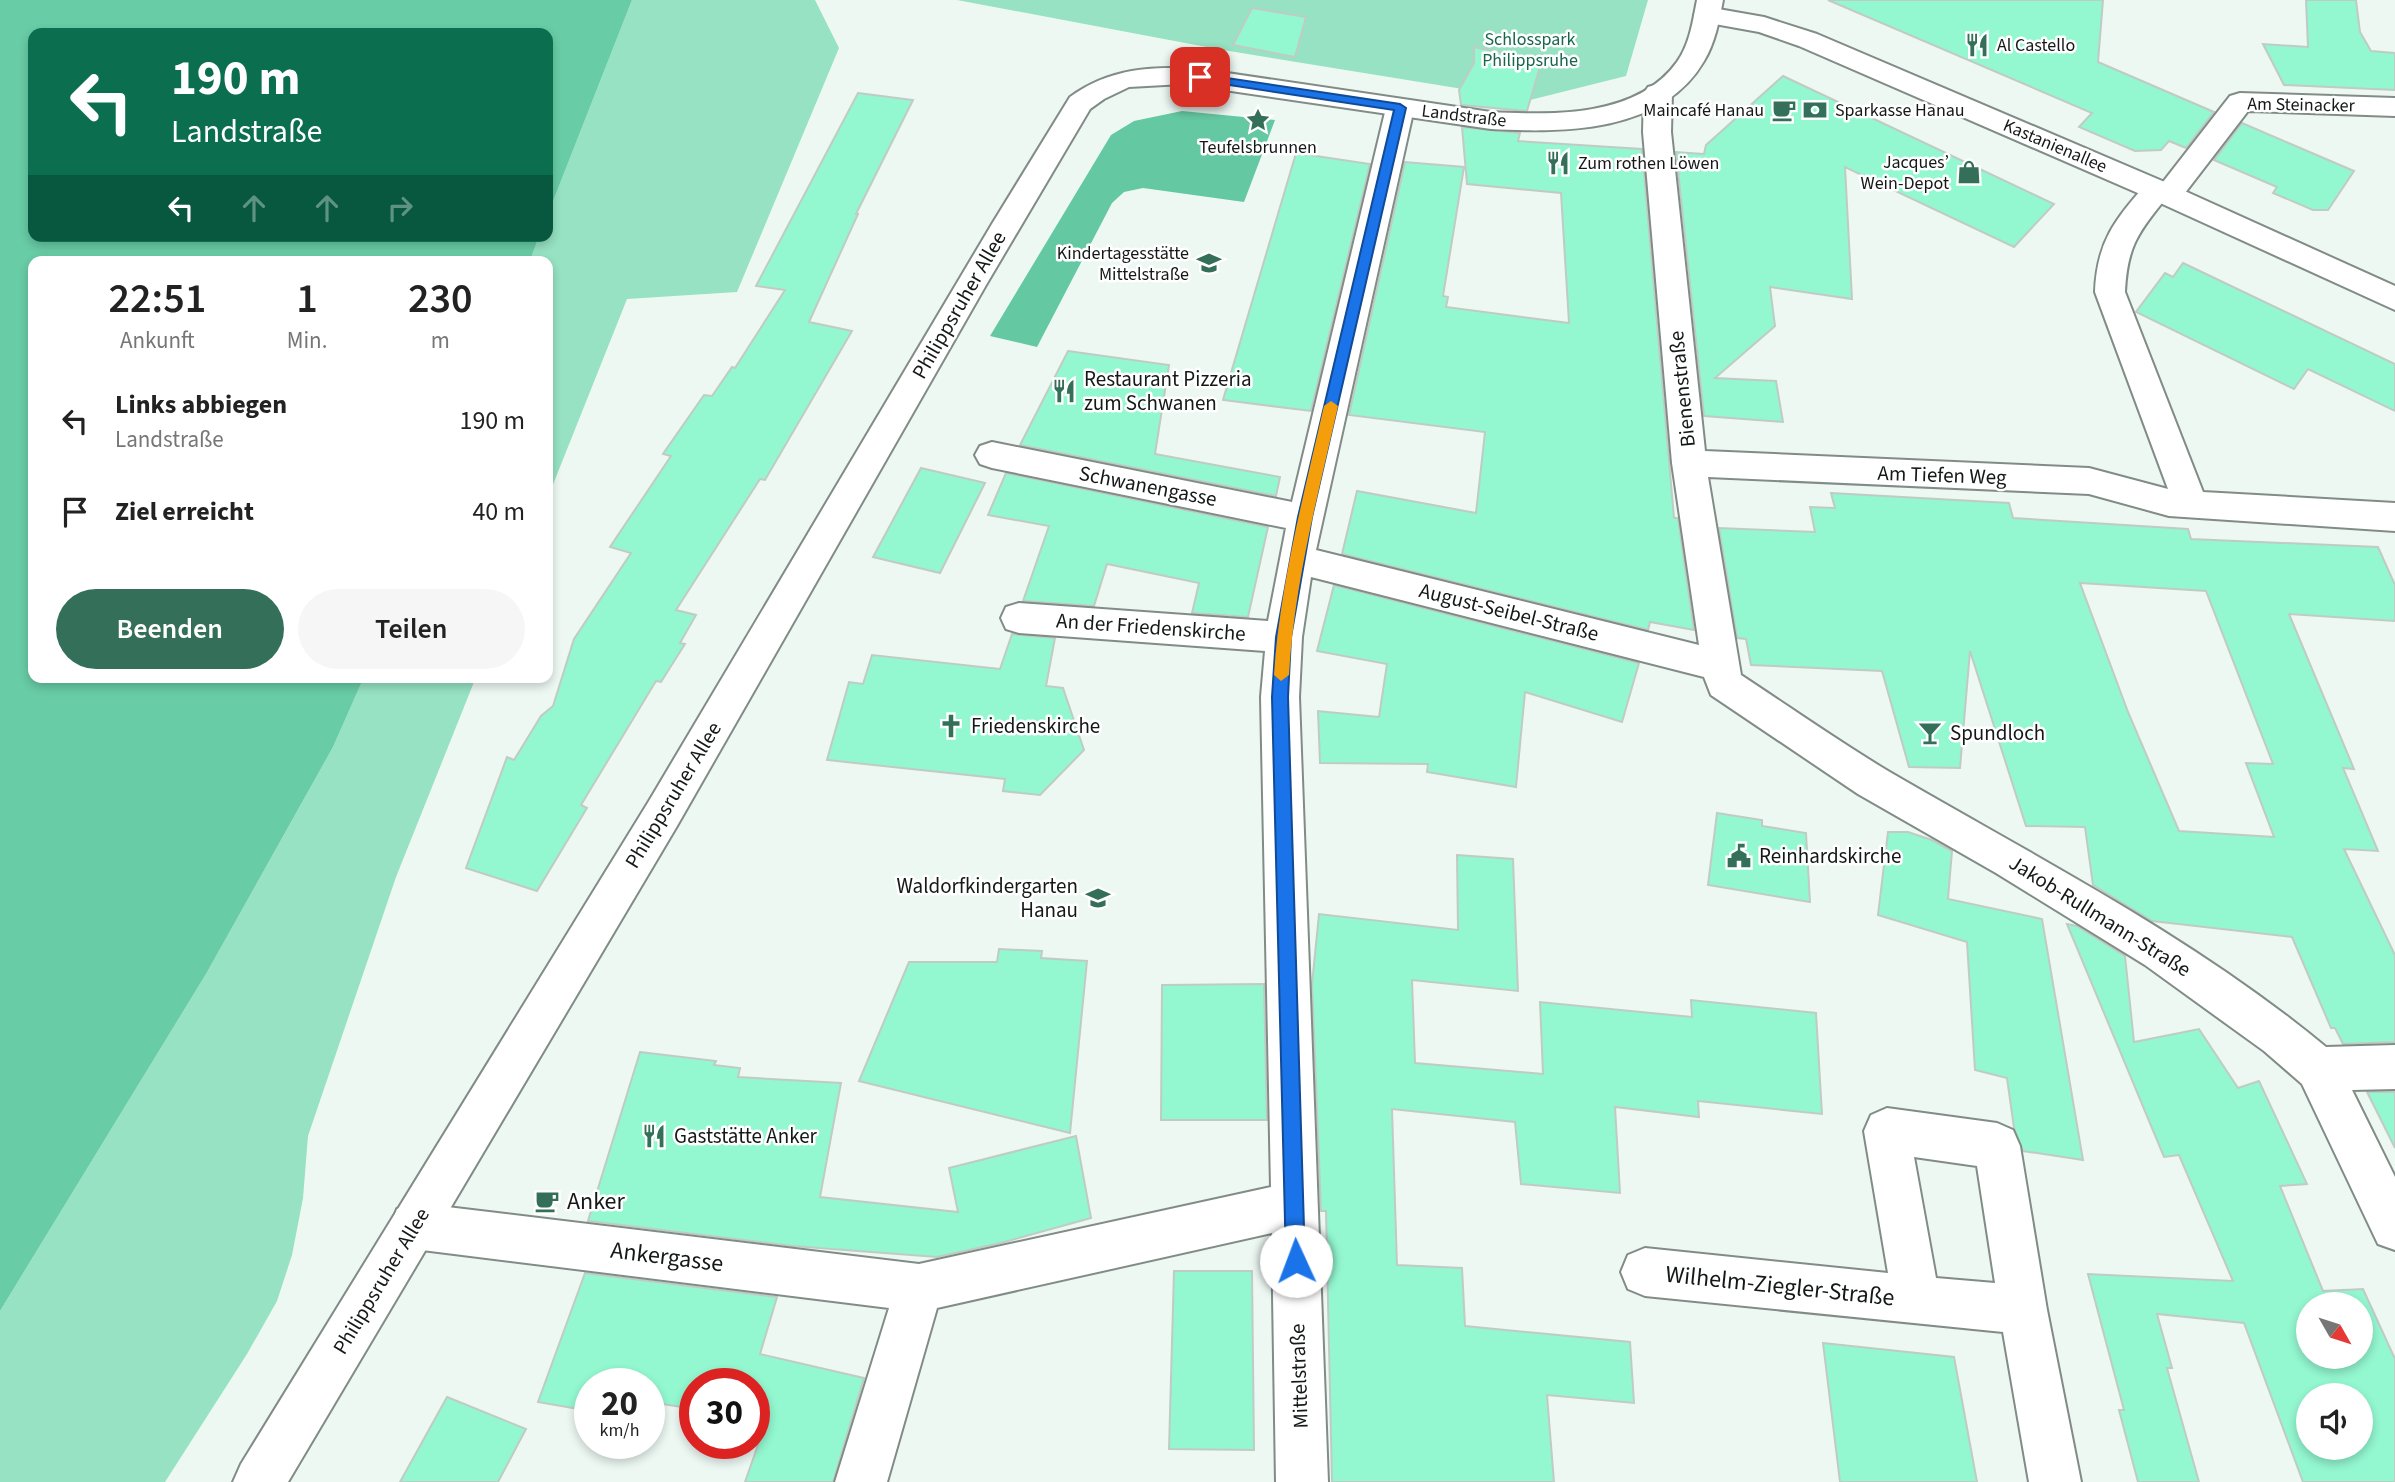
<!DOCTYPE html>
<html lang="de">
<head>
<meta charset="utf-8">
<style>
  body { margin:0; font-family:"Source Sans 3",sans-serif; background:#f6f6f6; color:#222; height:100vh; display:flex; flex-direction:column; font-size:26px; white-space:nowrap }
  * { box-sizing:border-box; margin:0 }
  p { font-size:23px; color:#767676 }
  .icon { flex:none; width:38px; height:38px; fill:none; stroke:currentColor; stroke-width:2; stroke-linecap:round; stroke-linejoin:round }
  .map { position:relative; flex:1; overflow:hidden }
  .drawer { position:absolute; left:28px; top:256px; width:525px; height:427px; display:flex; flex-direction:column; background:#fff; border-radius:14px; box-shadow:0 4px 10px #0003 }
  .drawer>* { flex:none }
  .guide { position:absolute; left:28px; top:28px; width:525px; height:214px; border-radius:14px; box-shadow:0 4px 10px #0003; background:#0b6e4f; color:#fff; overflow:hidden }
  .needle { width:46px; rotate:129deg }
  .tools { position:absolute; left:2296px; top:1292px; display:grid; gap:14px }
  .tools a { display:grid; place-items:center; width:77px; height:77px; border-radius:50%; background:#fff; box-shadow:0 4px 10px #0003; font-size:35px }
  .speed { position:absolute; left:574px; top:1368px; display:flex; gap:14px; font-size:35px; font-weight:700; text-align:center }
  .speed>* { display:grid; place-content:center; width:91px; height:91px; border-radius:50%; background:#fff; box-shadow:0 4px 10px #0003; line-height:1 }
  .speed small { font-size:18px; font-weight:400 }
  .speed .limit { border:10px solid #d22; background:#fff; color:#111 }
  .pin { position:absolute; display:grid; place-items:center; width:60px; height:60px; color:#fff; margin:-30px; border-radius:14px; box-shadow:0 4px 10px #0006 }
  .me { position:absolute; width:77px; margin:-38px; rotate:358deg; stroke-linejoin:round; filter:drop-shadow(0 0 5px #0008) }
  .turn { display:flex; align-items:center; gap:24px; height:147px; padding:0 28px; font-size:32px }
  .turn .icon { width:91px; height:91px; stroke-width:2.5 }
  .turn b { display:block; font-size:49px; line-height:60px }
  .lanes { display:flex; align-items:center; height:66px; padding:0 28px; background:#0003; justify-content:center; gap:35px; direction:ltr }
  .lanes .off { opacity:.35 }
  .eta { display:flex; justify-content:space-evenly; align-items:center; height:119px; text-align:center }
  .eta b { font-size:42px; font-weight:600; line-height:49px }
  .primary-button { display:flex; gap:14px; margin-top:auto; padding:14px 28px }
  .primary-button a { flex:1; height:80px; border-radius:42px; background:#346f59; color:#fff; font-size:28px; font-weight:600; line-height:80px; text-align:center }
  .primary-button a+a { background:#f6f6f6; color:#222 }
  ul { padding:0; list-style:none }
  li { display:flex; align-items:center; gap:21px; height:91px; padding:0 28px }
  li div { flex:1 }
  li b { display:block; font-size:26px }
  li em { font-style:normal }
  .map>svg:first-child { display:block }
</style>
</head>
<body>
<div class="map">
<svg width="2395" height="1482" viewBox="0 0 2395 1482">
  <rect width="100%" height="100%" fill="#edf8f3"/>
  <g fill="#96e2c3">
    <path d="M632,0H815L839,48L737,292L627,299L548,497V261H530L539,236H548V214Z"/>
    <path d="M957,0H1648L1626,76L1530,100L1217,49Z"/>
    <path d="M364,677H476L396,877L308,1136L303,1198L292,1255L277,1301L247,1354L165,1482H0V1311L206,974L333,747Z"/>
  </g>
  <path fill="#64c8a2" d="M1182,111L1275,120L1244,202L1143,188L1124,192L1112,203L1037,347L990,336L1111,135L1134,121Z"/>
  <path fill="#68cca6" d="M0,0H632L548,214V33H33V236H539L530,261H33V677H364L333,747L206,974L0,1311Z"/>
  <g fill="#93f7d0" stroke="#c0cbc6" stroke-width="2" fill-rule="evenodd">
    <path d="M1828,0H2103L2098,62L2214,112L2186,148L2169,141L2161,150L2135,151L2079,127L2092,113Z"/>
    <path d="M2306,0H2356L2360,32L2371,51L2395,53V90L2284,85L2263,44L2308,47Z"/>
    <path d="M1252,8L1306,17L1295,57L1233,45Z"/>
    <path d="M1474,47L1542,60L1527,111L1461,105L1459,90L1474,63Z"/>
    <path d="M1783,76L2054,204L2014,247L1845,167L1852,299L1770,287L1775,326L1715,378L1776,381L1783,422L1704,416L1676,152L1704,154L1706,145Z"/>
    <path d="M858,93L913,100L856,214H858L809,322L852,331L765,480L760,479L676,610L696,615L680,643L685,644L661,682L656,681L581,805L587,808L537,891L466,868L507,757L514,760L541,716L553,706L574,639L631,553L610,547L671,456L663,454L704,395L712,396L732,367L735,368L785,290L756,286Z"/>
    <path d="M2242,123L2354,171L2328,210H2313L2273,193L2277,187L2214,160Z"/>
    <path d="M1462,127L1520,133L1518,141L1642,149L1674,518H1678L1694,630L1650,622L1648,630L1342,554L1357,491L1476,513L1485,432L1349,415L1405,162L1464,167L1443,296L1448,297L1446,307L1569,323L1561,193L1467,184Z"/>
    <path d="M1296,153L1370,164L1311,411L1223,400Z"/>
    <path d="M2183,263L2395,364V411L2308,369L2294,389L2136,312L2165,273L2173,277Z"/>
    <path d="M1068,351L1169,365L1155,454L1280,477L1276,496L1020,445Z"/>
    <path d="M921,468L985,483L940,573L873,557Z"/>
    <path d="M1006,473L1268,527L1248,617L1192,613L1199,583L1107,564L1094,606L1023,601L1049,526L988,515Z"/>
    <path d="M1831,493L2009,503L2013,518L2188,529L2191,539L2378,547L2395,585V621L2289,614L2354,769L2343,768L2378,851L2344,849L2395,955V1042L2343,1044L2335,1028H2331L2292,937L2152,921L2093,885L2085,827L2026,826L1970,651L1960,768L1909,767L1882,671L1751,665L1746,639L1737,638L1719,528L1815,532L1810,507L1835,508ZM2080,583L2206,591L2273,764L2246,763L2274,837L2179,831L2128,712Z"/>
    <path d="M1334,585L1639,663L1622,722L1525,692L1516,787L1427,772L1428,764L1320,763L1318,711L1379,717L1387,664L1317,651Z"/>
    <path d="M1012,634L1055,638L1046,686L1063,688L1084,750L1040,795L1003,791L1005,779L827,760L849,682L863,684L872,655L1000,669Z"/>
    <path d="M1717,813L1762,820V826L1806,833L1810,902L1708,885Z"/>
    <path d="M1888,832H1908L1932,840L1952,851L1948,899L2042,919L2083,1160L2023,1151L2014,1128L2007,1078L1975,1070L1967,942L1878,915Z"/>
    <path d="M1457,855L1513,859L1518,991L1412,980L1415,1063L1543,1074L1540,1002L1692,1017L1691,1000L1816,1013L1822,1114L1698,1101L1699,1117L1615,1107L1620,1193L1521,1184L1515,1122L1392,1109L1397,1265L1462,1268L1465,1326L1630,1342L1634,1403L1547,1395L1554,1482H1332L1326,1211H1321L1312,984L1319,914L1458,930Z"/>
    <path d="M2067,924L2077,926L2125,956L2134,1042L2199,1029L2238,1088L2259,1081L2307,1184L2280,1186L2323,1291L2363,1289L2395,1359V1482H2303L2244,1323L2157,1314L2172,1368H2167L2199,1482H2138L2119,1410H2124L2088,1274L2233,1281L2179,1155L2164,1157ZM2308,1304H2361V1356H2308ZM2308,1395H2361V1447H2308Z"/>
    <path d="M999,949L1042,951L1041,958L1087,961L1070,1133L859,1081L909,962H997Z"/>
    <path d="M1264,984L1267,1120H1161L1162,985Z"/>
    <path d="M640,1052L716,1061L714,1065L740,1068L738,1077L841,1083L820,1197L958,1212L949,1168L1076,1136L1091,1218L1001,1243L937,1257L792,1246L588,1221Z"/>
    <path d="M2367,1092H2395V1148Z"/>
    <path d="M1174,1271H1252L1254,1450L1169,1449Z"/>
    <path d="M585,1273L777,1297L760,1354L864,1378L833,1482H745L767,1419L754,1417V1384H695V1409L649,1402V1384H590V1411L538,1402Z"/>
    <path d="M1823,1343L1954,1357L1977,1482H1840Z"/>
    <path d="M447,1397L526,1429L498,1482H400Z"/>
  </g>
  <g fill="none" stroke-linecap="round" stroke-linejoin="round">
    <g stroke="#828c87" stroke-width="4">
      <g id="minor">
        <path d="M1658,84L1668,87L1672,93L1671,132L1705,451L2089,468L2168,489L2095,292C2097,241 2115,220 2147,183L2163,182L2230,96L2240,93L2395,98V116L2248,111L2178,202L2162,203C2136,235 2127,250 2125,292L2203,492L2395,503V531L2169,516L2089,494L1708,477L1741,675C1790,707 1838,741 1888,771C2037,858 2192,936 2326,1047L2395,1045V1089L2352,1090L2395,1177V1250L2378,1244L2302,1084L2264,1051L2145,965L1996,873L1858,794L1711,695L1704,677L1311,577L1302,637L1299,697L1328,1482H1276L1272,1233L937,1308L887,1482H835L889,1308L414,1249L397,1243L391,1226L397,1209L414,1203L919,1264L1271,1187L1261,697L1265,651L1019,633L1006,629L1001,618L1006,607L1019,603L1268,621L1286,528L992,468L980,464L975,455L980,446L992,442L1292,502L1386,108L1390,102L1400,99L1410,102L1414,108L1316,550L1699,645L1672,463L1643,132L1644,93L1648,87Z"/>
        <path d="M1887,1108L1997,1123L2013,1130L2020,1146L2047,1310L2081,1482H2029L2003,1332L1645,1296L1628,1289L1621,1272L1628,1255L1645,1248L1888,1273L1864,1131L1871,1115ZM1914,1157L1977,1166L1995,1283L1936,1278Z"/>
      </g>
    </g>
    <g stroke="#828c87" stroke-width="4">
      <path id="tertiary" d="M1707,7L1764,17L1817,34L2167,183L2395,286V310L2147,197L1799,46L1759,32L1698,21L1694,15L1698,9Z"/>
    </g>
    <g stroke="#828c87" stroke-width="4">
      <path id="secondary" d="M1697,0H1723C1719,21 1715,43 1704,61C1662,133 1564,133 1491,129L1183,84L1129,87L1104,99L1090,109L986,285L677,826L288,1482H233L241,1464L649,801L992,224L1070,97C1110,68 1152,66 1200,69L1491,112C1552,115 1637,118 1677,62C1690,44 1693,20 1697,0Z"/>
    </g>
    <use href="#minor" fill="#fff" fill-rule="evenodd"/>
    <use href="#tertiary" fill="#fff" fill-rule="evenodd"/>
    <use href="#secondary" fill="#fff" fill-rule="evenodd"/>
  </g>
  <path fill="#1a73e8" stroke="#114b97" stroke-width="2" d="M1200,74L1400,104L1406,108L1312,517L1291,637L1288,697L1305,1261L1303,1267L1296,1270L1289,1267L1286,1261L1272,697L1276,637L1298,517L1394,110L1196,80V75Z"/>
  <path fill="#f59e0b" d="M1331,401L1338,406C1318,495 1294,584 1289,675L1281,681L1274,675C1280,583 1304,495 1324,406Z"/>
  <defs>
    <g id="restaurant-bare" transform="scale(1.89)"><path d="M-5-6h1v4h1v-4h1v4h1v-4h1v5L-1.5 .5V6h-2V.5L-5-1ZM5-6V6H3V1.5H1.5Q1.5-4 5-6Z" fill="#346f59" stroke="#fff" stroke-width="2.5" paint-order="stroke"/></g>
    <g id="cafe-bare" transform="scale(1.89)"><path d="M-5.5-4.5H6V0H3Q3 3.5 0 3.5H-2.5Q-5.5 3.5-5.5 0ZM3-3.2v2h1.7v-2ZM-6 4.5H4V6H-6Z" fill="#346f59" stroke="#fff" stroke-width="2.5" paint-order="stroke"/></g>
    <g id="bank-bare" transform="scale(1.89)"><path d="M-6-4H6V4H-6ZM0-2.3a2.3 2.3 0 1 0 0 4.6a2.3 2.3 0 1 0 0-4.6Z" fill="#346f59" stroke="#fff" stroke-width="2.5" paint-order="stroke"/></g>
    <g id="sight-bare" transform="scale(1.89)"><path d="M0-6L1.8-2.2L6-1.7L2.9 1.2L3.7 5.4L0 3.3L-3.7 5.4L-2.9 1.2L-6-1.7L-1.8-2.2Z" fill="#346f59" stroke="#fff" stroke-width="2.5" paint-order="stroke"/></g>
    <g id="shop-bare" transform="scale(1.89)"><path d="M-5-2.5h2.3a2.7 3.5 0 0 1 5.4 0H5L5.5 6h-11ZM-1.5-2.5h3a1.5 2.3 0 0 0-3 0Z" fill="#346f59" stroke="#fff" stroke-width="2.5" paint-order="stroke"/></g>
    <g id="school-bare" transform="scale(1.89)"><path d="M0-5L7-2L0 1L-7-2ZM-4 1L0 2.5L4 1V4Q0 6-4 4Z" fill="#346f59" stroke="#fff" stroke-width="2.5" paint-order="stroke"/></g>
    <g id="church-bare" transform="scale(1.89)"><path d="M-1.2-6h2.4v3.5h3.3v2.4h-3.3V6h-2.4V-.1h-3.3v-2.4h3.3Z" fill="#346f59" stroke="#fff" stroke-width="2.5" paint-order="stroke"/></g>
    <g id="bar-bare" transform="scale(1.89)"><path d="M-6-5H6L.8 .8V4.5H3.5V6h-7V4.5H-.8V.8Z" fill="#346f59" stroke="#fff" stroke-width="2.5" paint-order="stroke"/></g>
    <g id="civic-bare" transform="scale(1.89)"><path d="M-.6-6.5H3V-4.5H.6V-3L4-1V1h2V6H-6V1h2V-1L-.6-3ZM-1.2 2.5V6h2.4V2.5Z" fill="#346f59" stroke="#fff" stroke-width="2.5" paint-order="stroke"/></g>
  </defs>
  <g fill-rule="evenodd">
    <use href="#restaurant-bare" x="1977" y="45"/>
    <use href="#cafe-bare" x="1784" y="110"/>
    <use href="#bank-bare" x="1815" y="110"/>
    <use href="#sight-bare" x="1258" y="120"/>
    <use href="#restaurant-bare" x="1558" y="163"/>
    <use href="#shop-bare" x="1969" y="172"/>
    <use href="#school-bare" x="1209" y="263"/>
    <use href="#restaurant-bare" x="1064" y="391"/>
    <use href="#church-bare" x="951" y="726"/>
    <use href="#bar-bare" x="1930" y="733"/>
    <use href="#civic-bare" x="1739" y="856"/>
    <use href="#school-bare" x="1098" y="898"/>
    <use href="#restaurant-bare" x="654" y="1136"/>
    <use href="#cafe-bare" x="547" y="1201"/>
  </g>
  <g text-anchor="middle" dominant-baseline="central" stroke-width="5" stroke-linejoin="round" paint-order="stroke">
    <g font-size="18" fill="#19664d" stroke="#fff">
      <text x="1530" y="39">Schlosspark<tspan x="1530" dy="21">Philippsruhe</tspan></text>
    </g>
    <g font-size="18" fill="#141816" stroke="#fff" text-anchor="start">
      <text x="1997" y="45">Al Castello</text>
      <text x="1764" y="110" text-anchor="end">Maincafé Hanau</text>
      <text x="1835" y="110">Sparkasse Hanau</text>
      <text x="1258" y="147" text-anchor="middle">Teufelsbrunnen</text>
      <text x="1949" y="162" text-anchor="end">Jacques’<tspan x="1949" dy="21">Wein-Depot</tspan></text>
      <text x="1578" y="163">Zum rothen Löwen</text>
      <text x="1189" y="253" text-anchor="end">Kindertagesstätte<tspan x="1189" dy="21">Mittelstraße</tspan></text>
    </g>
    <g font-size="18" fill="#141816" stroke="#fff">
      <text transform="translate(2301 105) rotate(1)">Am Steinacker</text>
      <text transform="translate(1464 116) rotate(7)">Landstraße</text>
      <text transform="translate(2055 146) rotate(23)">Kastanienallee</text>
    </g>
    <g font-size="21" fill="#141816" stroke="#fff">
      <text transform="translate(959 305) rotate(-60)">Philippsruher Allee</text>
      <text transform="translate(1682 389) rotate(-96)">Bienenstraße</text>
      <text transform="translate(1942 475) rotate(2)">Am Tiefen Weg</text>
      <text transform="translate(1148 486) rotate(11)">Schwanengasse</text>
      <text transform="translate(1509 612) rotate(14)">August-Seibel-Straße</text>
      <text transform="translate(1151 627) rotate(4)">An der Friedenskirche</text>
      <text transform="translate(673 795) rotate(-59)">Philippsruher Allee</text>
      <text transform="translate(2100 916) rotate(32)">Jakob-Rullmann-Straße</text>
      <text transform="translate(381 1281) rotate(-59)">Philippsruher Allee</text>
      <text transform="translate(1299 1376) rotate(-92)">Mittelstraße</text>
    </g>
    <g font-size="21" fill="#141816" stroke="#fff" text-anchor="start">
      <text x="1084" y="379">Restaurant Pizzeria<tspan x="1084" dy="24">zum Schwanen</tspan></text>
      <text x="971" y="726">Friedenskirche</text>
      <text x="1950" y="733">Spundloch</text>
      <text x="1759" y="856">Reinhardskirche</text>
      <text x="1078" y="886" text-anchor="end">Waldorfkindergarten<tspan x="1078" dy="24">Hanau</tspan></text>
      <text x="674" y="1136">Gaststätte Anker</text>
    </g>
    <g font-size="24" fill="#141816" stroke="#fff" text-anchor="start">
      <text x="567" y="1201">Anker</text>
    </g>
    <g font-size="24" fill="#141816" stroke="#fff">
      <text transform="translate(667 1257) rotate(7)">Ankergasse</text>
      <text transform="translate(1780 1286) rotate(6)">Wilhelm-Ziegler-Straße</text>
    </g>
  </g>
</svg>
<div class="tools">
<a><svg class="needle" viewBox="-14 -14 28 28"><path d="M0-13l5 13h-10z" fill="#e53935"/><path d="M0 13l5-13h-10z" fill="#767676"/></svg></a>
<a><svg class="icon" aria-label="sound" viewBox="0 0 24 24"><path d="M4 9h4l5-4v14l-5-4H4zM17 9q2 3 0 6"/></svg></a>
</div>
<div class="speed"><div>20<small>km/h</small></div><div class="limit">30</div></div>
<div class="pin" style="left:1200px;top:77px;background:#d93025"><svg class="icon" aria-label="arrive" viewBox="0 0 24 24"><path d="M6 21V4h12l-3 4 3 4H6"/></svg></div>
<svg class="me" style="left:1296px;top:1261px" viewBox="-20 -20 40 40"><circle r="19" fill="#fff"/><path d="M0-13L10 11 0 6-10 11z" fill="#1a73e8"/></svg>
<div class="guide">
<div class="turn"><svg class="icon" aria-label="left" viewBox="0 0 24 24"><path d="M17 20v-9H6M10 6l-5 5 5 5"/></svg><div><b>190 m</b>Landstraße</div></div>
<div class="lanes"><svg class="icon" aria-label="left" viewBox="0 0 24 24"><path d="M17 20v-9H6M10 6l-5 5 5 5"/></svg><svg class="icon off" aria-label="ahead" viewBox="0 0 24 24"><path d="M12 20V5M6 11l6-6 6 6"/></svg><svg class="icon off" aria-label="ahead" viewBox="0 0 24 24"><path d="M12 20V5M6 11l6-6 6 6"/></svg><svg class="icon off" aria-label="right" viewBox="0 0 24 24"><path d="M7 20v-9h11M14 6l5 5-5 5"/></svg></div>
</div>
<section class="drawer">
<div class="eta">
<div><b>22:51</b><p>Ankunft</p></div>
<div><b>1</b><p>Min.</p></div>
<div><b>230</b><p>m</p></div>
</div>
<ul>
<li><svg class="icon" aria-label="left" viewBox="0 0 24 24"><path d="M17 20v-9H6M10 6l-5 5 5 5"/></svg><div><b>Links abbiegen</b><p>Landstraße</p></div><em>190 m</em></li>
<li><svg class="icon" aria-label="arrive" viewBox="0 0 24 24"><path d="M6 21V4h12l-3 4 3 4H6"/></svg><div><b>Ziel erreicht</b></div><em>40 m</em></li>
</ul>
<div class="primary-button"><a>Beenden</a><a>Teilen</a></div>
</section>
</div>
</body>
</html>
